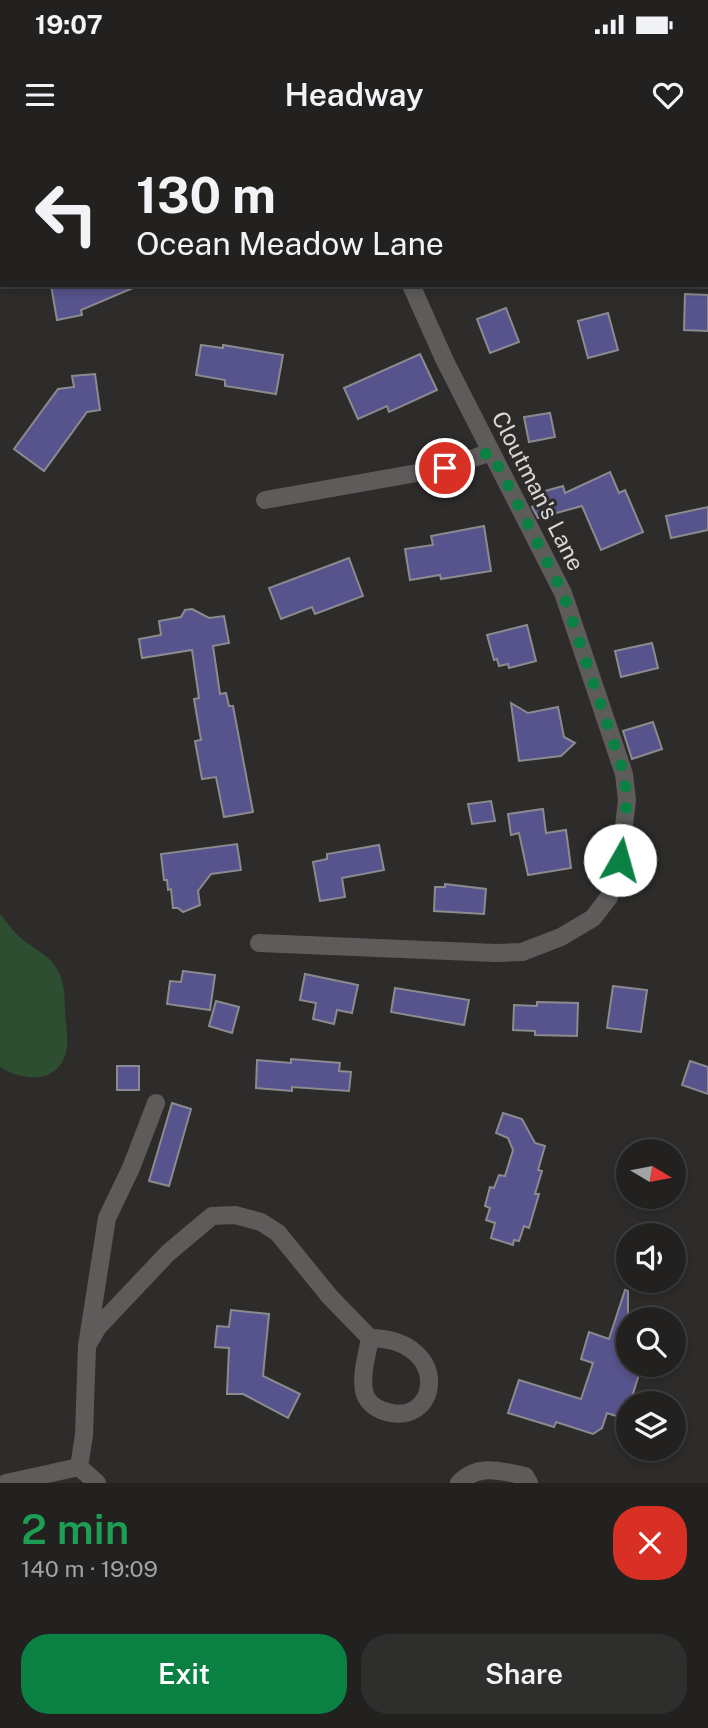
<!DOCTYPE html>
<html lang="en">
<head>
<meta charset="utf-8">
<style>
	body { margin:0; font-family:"Public Sans",sans-serif; background:#2e2e2d; color:#f1f3f6; height:100vh; display:flex; flex-direction:column; font-size:26px; white-space:nowrap }
	* { box-sizing:border-box; margin:0 }
	p { font-size:23px; color:#a2a3a5 }
	.icon { flex:none; width:38px; height:38px; fill:none; stroke:currentColor; stroke-width:2; stroke-linecap:round; stroke-linejoin:round }
	.map { position:relative; height:1343px; overflow:hidden }
	.side { display:flex; flex-direction:column; background:#222120; flex:1 }
	.side>* { flex:none }
	.top-card { position:absolute; left:0px; top:0px; width:709px; height:147px; box-shadow:0 4px 10px #0003,0 0 0 2px #3f3e3e; background:#222120; color:#f1f3f6; overflow:hidden }
	.needle { width:46px; rotate:100deg }
	.tools { position:absolute; left:616px; top:999px; display:grid; gap:14px }
	.tools a { display:grid; place-items:center; width:70px; height:70px; border-radius:50%; background:#222120; box-shadow:0 4px 10px #0003,0 0 0 2px #3f3e3e; font-size:35px }
	.pin { position:absolute; display:grid; place-items:center; width:60px; height:60px; color:#fff; margin:-30px; border:4px solid #fff; border-radius:50%; box-shadow:0 2px 7px #0007 }
	.me { position:absolute; width:77px; margin:-38px; rotate:7deg; stroke-linejoin:round; filter:drop-shadow(0 0 5px #0008) }
	.turn { display:flex; align-items:center; gap:24px; height:147px; padding:0 21px; font-size:32px }
	.turn .icon { width:91px; height:91px; stroke-width:2.5 }
	.turn b { display:block; font-size:49px; line-height:60px }
	.round { display:grid; place-items:center; flex:none; width:74px; height:74px; border-radius:28px; background:#2e2e2d }
	.head { display:flex; align-items:center; justify-content:space-between; height:119px; padding:0 21px }
	h1 { font-size:42px; font-weight:600; line-height:52px; color:#1e9e55 }
	.button { display:flex; gap:14px; margin-top:auto; padding:14px 21px }
	.button a { flex:1; height:80px; border-radius:28px; background:#0b8043; color:#fff; font-size:28px; font-weight:600; line-height:80px; text-align:center }
	.button a+a { background:#2e2e2d; color:#f1f3f6 }
	.status { display:flex; justify-content:space-between; align-items:center; height:49px; padding:0 35px; background:#222120; direction:ltr }
	.status svg { height:19px; fill:currentColor }
	header { display:flex; justify-content:space-between; align-items:center; height:91px; padding:0 21px; background:#222120; font-size:32px; font-weight:600 }
	.map>svg:first-child { display:block }
	.green { fill:#2d4e30 }
	.building { fill:#57538c; stroke:#8b8b8f; stroke-width:2 }
	.lines { fill:none; stroke-linecap:round; stroke-linejoin:round }
	.minor { stroke:#5e5c5b; stroke-width:18 }
	.route { stroke:#0b8043; stroke-width:12; stroke-dasharray:0 21.6 }
	.labels { text-anchor:middle; stroke-width:6; stroke-linejoin:round; paint-order:stroke }
	.street-label { font-size:23px; fill:#dad8d7; stroke:#2e2c2a }
</style>
</head>
<body>
<div class="status"><b>19:07</b><svg viewBox="0 0 49 12"><path d="M0 12V9h3v3zM5 12V6h3v6zM10 12V3h3v9zM15 12V0h3v12zM26 1h20v11H26zM47 4h2v5h-2z"/></svg></div>
<header><svg class="icon" aria-label="menu" viewBox="0 0 24 24"><path d="M4 6h16M4 12h16M4 18h16"/></svg>Headway<svg class="icon" aria-label="heart" viewBox="0 0 24 24"><path d="M12 20l-8-8c-3-5 5-10 8-4 3-6 11-1 8 4z"/></svg></header>
<div class="map">
<svg width="708" height="1343" viewBox="0 0 708 1343">
	<rect width="100%" height="100%" fill="#2e2c2a"/>
	<path class="green" d="M0,774c7,8 13,18 22,25 11,9 30,18 36,32 7,12 7,30 7,43 1,12 4,27 1,38 -9,33 -43,29 -66,15z"/>
	<g class="building">
		<polygon points="51,145 140,145 81,170 82,175 57,180"/>
		<polygon points="685,154 708,155 708,191 684,190"/>
		<polygon points="506,168 519,202 490,213 477,179"/>
		<polygon points="608,173 618,210 588,218 578,181"/>
		<polygon points="201,205 223,208 223,205 283,215 276,254 225,246 225,240 196,235"/>
		<polygon points="420,214 437,250 389,272 387,266 358,279 344,248"/>
		<polygon points="95,234 100,270 87,272 44,331 14,309 58,249 74,247 72,236"/>
		<polygon points="550,273 555,297 529,302 524,277"/>
		<polygon points="610,332 619,353 625,350 643,392 601,410 582,366 538,378 532,367 541,363 538,353 563,346 565,353"/>
		<polygon points="708,367 708,390 671,398 666,376"/>
		<polygon points="484,386 491,431 441,439 440,435 410,440 405,409 433,405 431,396"/>
		<polygon points="349,418 363,456 315,474 312,467 281,479 269,448"/>
		<polygon points="192,469 209,478 224,476 229,503 213,506 220,554 226,553 229,566 233,566 253,672 224,677 216,637 202,639 195,601 201,600 194,559 199,558 192,510 142,518 139,499 161,495 159,481 181,477 185,470"/>
		<polygon points="527,485 536,521 509,528 508,524 499,526 497,519 494,520 487,495"/>
		<polygon points="652,503 658,528 621,537 615,511"/>
		<polygon points="511,563 528,573 558,567 564,597 575,603 561,616 519,621"/>
		<polygon points="653,582 662,609 632,619 623,591"/>
		<polygon points="491,661 495,681 472,684 468,664"/>
		<polygon points="543,669 546,693 566,690 571,728 528,735 519,693 511,695 508,674"/>
		<polygon points="237,704 241,730 211,734 198,751 200,765 183,772 178,768 173,768 171,749 168,750 167,740 164,740 161,714"/>
		<polygon points="379,705 384,730 342,738 345,757 320,761 313,722 327,719 327,714"/>
		<polygon points="445,744 486,749 484,774 434,771 435,747 445,747"/>
		<polygon points="183,831 215,835 210,870 167,864 170,841 181,842"/>
		<polygon points="305,834 358,845 352,873 337,870 334,884 313,879 316,863 300,860"/>
		<polygon points="613,846 647,850 641,892 607,888"/>
		<polygon points="395,848 469,860 464,885 391,872"/>
		<polygon points="216,861 239,867 232,893 209,886"/>
		<polygon points="537,862 578,863 577,896 535,895 535,891 513,890 514,865 537,866"/>
		<polygon points="291,919 340,923 339,931 351,932 349,951 292,947 292,951 256,948 257,920 291,923"/>
		<polygon points="690,921 708,927 708,954 682,945"/>
		<rect x="117" y="926" width="22" height="24"/>
		<polygon points="172,963 191,969 169,1046 149,1041"/>
		<polygon points="503,973 522,979 535,1003 545,1006 538,1030 542,1031 535,1054 539,1054 529,1088 524,1086 519,1101 514,1100 513,1105 491,1098 495,1083 486,1080 490,1068 485,1066 490,1047 494,1048 499,1035 505,1036 513,1010 508,998 496,993"/>
		<polygon points="625,1150 628,1151 628,1225 642,1225 625,1279 607,1273 602,1288 593,1294 556,1282 554,1287 508,1273 519,1240 581,1259 593,1223 581,1219 589,1192 609,1199"/>
		<polygon points="231,1170 269,1174 263,1236 300,1254 288,1278 243,1254 227,1254 229,1208 215,1207 217,1186 229,1187"/>
	</g>
	<g class="lines">
		<g class="minor">
			<polyline points="331,0 332,2"/>
			<polyline points="677,2 677,0"/>
			<polyline points="0,48 2,48"/>
			<polyline points="265,360 445,328 491,312"/>
			<polyline points="259,803 496,813 522,812 561,797 593,778 609,757 620,720 627,660 624,634 563,453 445,221 411,145"/>
			<path d="M87,1206l11,-19 70,-74 44,-37 23,-1 26,7 17,11 52,64 40,41c84,1 70,95 11,72 -8,-3 -15,-10 -17,-19 -3,-17 3,-36 6,-53"/>
			<polyline points="79,1327 84,1295 87,1206 107,1078 131,1028 156,963"/>
			<polyline points="79,1327 97,1343"/>
			<polyline points="6,1343 79,1327"/>
			<path d="M459,1343c19,-20 42,-12 66,-7l4,7"/>
		</g>
	</g>
	<g class="lines">
		<polyline class="route" points="445,328 491,312 563,453 624,634 627,660 620,720"/>
	</g>
	<g class="labels">
		<g class="street-label">
			<text transform="translate(538 351) rotate(63)" y="8">Cloutman's Lane</text>
		</g>
	</g>
</svg>
<div class="tools">
<a><svg class="needle" viewBox="-14 -14 28 28"><path d="M0-13l5 13h-10z" fill="#e53935"/><path d="M0 13l5-13h-10z" fill="#a2a3a5"/></svg></a>
<a><svg class="icon" aria-label="sound" viewBox="0 0 24 24"><path d="M4 9h4l5-4v14l-5-4H4zM17 9q2 3 0 6"/></svg></a>
<a><svg class="icon" aria-label="search" viewBox="0 0 24 24"><circle cx="10" cy="10" r="6"/><path d="M15 15l6 6"/></svg></a>
<a><svg class="icon" aria-label="layers" viewBox="0 0 24 24"><path d="M12 4l9 5-9 5-9-5zM3 14l9 5 9-5"/></svg></a>
</div>
<div class="pin" style="left:445px;top:328px;background:#d93025"><svg class="icon" aria-label="arrive" viewBox="0 0 24 24"><path d="M6 21V4h12l-3 4 3 4H6"/></svg></div>
<svg class="me" style="left:620px;top:720px" viewBox="-20 -20 40 40"><circle r="19" fill="#fff"/><path d="M0-13L10 11 0 6-10 11z" fill="#0b8043"/></svg>
<div class="top-card">
<div class="turn"><svg class="icon" aria-label="left" viewBox="0 0 24 24"><path d="M17 20v-9H6M10 6l-5 5 5 5"/></svg><div><b>130 m</b>Ocean Meadow Lane</div></div>
</div>
</div>
<section class="side">
<div class="head"><div><h1>2 min</h1><p>140 m · 19:09</p></div><a class="round" style="background:#d93025;color:#fff"><svg class="icon" aria-label="close" viewBox="0 0 24 24"><path d="M6 6l12 12M18 6L6 18"/></svg></a></div>
<div class="button"><a>Exit</a><a>Share</a></div>
</section>
</body>
</html>
